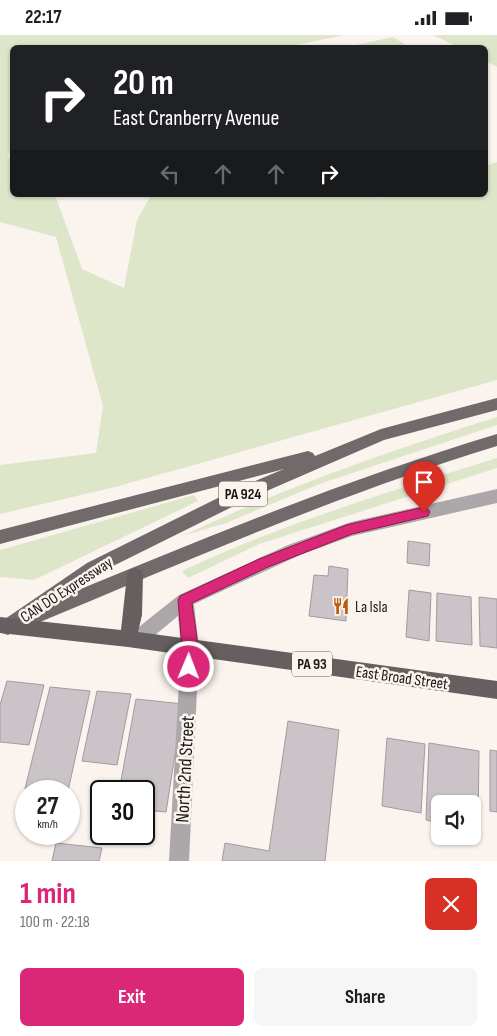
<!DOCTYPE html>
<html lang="en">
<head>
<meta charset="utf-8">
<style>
	body { margin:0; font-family:"Sofia Sans Condensed",sans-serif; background:#f6f6f6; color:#202124; height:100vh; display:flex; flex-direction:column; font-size:19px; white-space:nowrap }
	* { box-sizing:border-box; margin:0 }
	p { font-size:16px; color:#757577 }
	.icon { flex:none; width:28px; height:28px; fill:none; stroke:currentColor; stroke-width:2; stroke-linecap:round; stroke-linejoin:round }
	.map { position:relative; height:826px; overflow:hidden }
	.side { display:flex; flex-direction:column; background:#fff; flex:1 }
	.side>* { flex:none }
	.guide { position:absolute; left:10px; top:10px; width:478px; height:152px; border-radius:8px; box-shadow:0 1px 4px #0004; background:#202124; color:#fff; overflow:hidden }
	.buttons { position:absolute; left:431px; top:760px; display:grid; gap:10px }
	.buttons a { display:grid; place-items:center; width:50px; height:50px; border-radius:8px; background:#fff; box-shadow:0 1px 4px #0004; font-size:25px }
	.speed { position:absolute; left:15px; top:745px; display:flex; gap:10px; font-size:25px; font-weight:700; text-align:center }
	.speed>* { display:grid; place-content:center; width:65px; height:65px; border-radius:50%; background:#fff; box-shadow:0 1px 4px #0004; line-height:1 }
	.speed small { font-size:12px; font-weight:400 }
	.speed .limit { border:2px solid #111; border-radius:8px; background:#fff; color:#111 }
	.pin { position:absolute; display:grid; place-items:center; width:42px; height:42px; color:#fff; margin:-51px -21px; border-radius:50% 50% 50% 0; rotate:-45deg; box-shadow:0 0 5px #0007 }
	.pin .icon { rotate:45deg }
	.me { position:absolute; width:55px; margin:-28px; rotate:1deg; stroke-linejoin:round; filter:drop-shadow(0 0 4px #0008) }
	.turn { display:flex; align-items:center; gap:18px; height:105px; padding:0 20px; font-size:22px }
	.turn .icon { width:65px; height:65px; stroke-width:2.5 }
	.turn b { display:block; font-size:35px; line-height:42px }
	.lanes { display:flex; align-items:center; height:48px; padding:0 20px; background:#0003; justify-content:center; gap:25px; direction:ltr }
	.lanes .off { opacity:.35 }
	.round { display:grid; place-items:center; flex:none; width:52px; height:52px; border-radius:8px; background:#f6f6f6 }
	.headline { display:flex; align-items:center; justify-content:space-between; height:85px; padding:0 20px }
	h1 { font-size:30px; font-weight:700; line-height:38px; color:#db2777 }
	.action { display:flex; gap:10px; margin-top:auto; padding:10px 20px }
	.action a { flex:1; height:58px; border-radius:8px; background:#db2777; color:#fff; font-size:20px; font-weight:700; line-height:58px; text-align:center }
	.action a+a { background:#f6f6f6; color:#202124 }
	.status { display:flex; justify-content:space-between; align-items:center; height:35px; padding:0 25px; background:#fff; direction:ltr }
	.status svg { height:14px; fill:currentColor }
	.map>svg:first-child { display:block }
	.green { fill:#dde6c8 }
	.building { fill:#cac4c9; stroke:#a19ba1 }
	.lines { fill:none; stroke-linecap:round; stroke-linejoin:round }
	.minor { fill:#aca8a9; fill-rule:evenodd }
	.primary { fill:#716a6b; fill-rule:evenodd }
	.trunk { fill:#665f60; fill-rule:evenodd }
	.route { fill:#db2777; stroke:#8e194d }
	.labels { text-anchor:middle; stroke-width:5; stroke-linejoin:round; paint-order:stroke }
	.shield { fill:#faf3ee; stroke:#5d5a57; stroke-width:1 }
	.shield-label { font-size:15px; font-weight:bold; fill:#1a1816 }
	.street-label { font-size:16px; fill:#1a1816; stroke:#faf3ee }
	.poi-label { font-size:16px; fill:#1a1816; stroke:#faf3ee; text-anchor:start }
	.near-street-label { font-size:19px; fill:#1a1816; stroke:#faf3ee }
</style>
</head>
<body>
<div class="status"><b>22:17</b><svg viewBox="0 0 49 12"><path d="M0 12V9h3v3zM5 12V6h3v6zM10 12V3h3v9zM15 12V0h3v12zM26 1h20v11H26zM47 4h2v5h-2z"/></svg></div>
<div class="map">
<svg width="497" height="826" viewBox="0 0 497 826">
	<rect width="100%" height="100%" fill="#faf3ee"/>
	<g class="green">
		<polygon points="0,0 344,0 287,12 12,12 12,108 7,124 12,121 12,160 55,160 82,234 124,253 137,185 151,160 361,160 382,163 393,160 485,160 485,131 497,127 497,345 115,452 0,479 0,430 96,418 103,371 56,202 0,187"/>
		<polygon points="433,0 497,0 497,32 485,26 485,12 458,12"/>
		<polygon points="393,2 409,12 347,12"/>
		<path d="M497,382v8l-175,58 -96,40 -44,13c101,-48 207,-85 315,-119z"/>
		<path d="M497,423v10l-238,76 -71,34 -6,-7c101,-48 208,-79 315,-113z"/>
		<polygon points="194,460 198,466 34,545 0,542 0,515"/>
	</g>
	<g class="building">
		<polygon points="408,506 430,509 429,531 407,528"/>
		<polygon points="329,531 348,534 346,586 309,581 314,540 328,541"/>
		<polygon points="409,555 431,558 429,606 406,602"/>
		<polygon points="437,558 471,562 472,610 436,606"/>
		<polygon points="479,562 497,564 497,613 480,611"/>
		<polygon points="7,646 44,650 29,710 0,707 0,670"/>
		<polygon points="50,652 90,656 68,756 26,756 26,767 22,766"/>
		<polygon points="97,656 131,659 117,730 82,726"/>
		<polygon points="136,664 183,669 166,777 144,775 144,756 119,756"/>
		<polygon points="288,686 339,695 325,826 222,826 225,808 269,816"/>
		<polygon points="387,703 425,709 421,778 382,771"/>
		<polygon points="429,708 479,716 478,794 472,793 472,769 440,769 440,788 426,785"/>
		<polygon points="490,715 497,716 497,777 490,776"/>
		<polygon points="56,808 102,813 99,826 52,826"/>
	</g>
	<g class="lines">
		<polygon class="minor" points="497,454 497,468 352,501 300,520 194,569 199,612 189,826 169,826 181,612 178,581 142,611 136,613 130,611 127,605 130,599 179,560 288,510 351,487"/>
		<path class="primary" d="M497,363v12l-113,30 -138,60 -147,73 -28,20c140,-58 280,-115 426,-159v12c-157,48 -306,113 -457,176l-6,2 -5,-2 -21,13 -6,-2 -2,-5 2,-7 85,-58 147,-73 50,-21 -284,75v-14l308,-79 5,2 2,3 66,-27z"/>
		<polygon class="trunk" points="135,533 141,535 143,540 142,580 138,597 497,646 497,664 128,612 0,598 0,582 121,595 127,540 129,535"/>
	</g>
	<path class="route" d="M424,472l4,2 2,3 -2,4 -76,18 -84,33 -76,36c2,20 10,49 2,68l-5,2 -5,-2 -6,-71 2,-4 79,-37 87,-34z"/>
	<defs>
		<g id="restaurant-bare" transform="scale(1.35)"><path d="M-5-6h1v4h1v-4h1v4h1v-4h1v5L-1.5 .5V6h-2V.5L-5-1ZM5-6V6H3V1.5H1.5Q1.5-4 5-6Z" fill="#ba5c10" stroke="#faf3ee" stroke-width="2.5" paint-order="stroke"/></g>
	</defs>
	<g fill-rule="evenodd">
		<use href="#restaurant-bare" x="341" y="571"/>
	</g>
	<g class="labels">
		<g class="shield">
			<rect x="219" y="446.5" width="48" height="25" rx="4"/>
			<rect x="292" y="616.5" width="40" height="25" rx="4"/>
		</g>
		<g class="shield-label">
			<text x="243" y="464">PA 924</text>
			<text x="312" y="634">PA 93</text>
		</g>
		<g class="street-label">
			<text transform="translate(66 554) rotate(-33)" y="6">CAN DO Expressway</text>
			<text transform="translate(402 642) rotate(8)" y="6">East Broad Street</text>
		</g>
		<g class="poi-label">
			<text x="355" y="577">La Isla</text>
		</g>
		<g class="near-street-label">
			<text transform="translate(184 734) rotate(-87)" y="7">North 2nd Street</text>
		</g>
	</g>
</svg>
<div class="buttons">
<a><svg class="icon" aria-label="sound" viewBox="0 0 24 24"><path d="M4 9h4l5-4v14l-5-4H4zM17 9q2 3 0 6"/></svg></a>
</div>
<div class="speed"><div>27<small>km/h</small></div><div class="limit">30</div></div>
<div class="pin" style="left:424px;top:477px;background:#d93025"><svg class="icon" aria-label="arrive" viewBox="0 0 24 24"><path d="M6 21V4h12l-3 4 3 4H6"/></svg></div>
<svg class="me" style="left:189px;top:632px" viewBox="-20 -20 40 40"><circle r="17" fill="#db2777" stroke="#fff" stroke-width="3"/><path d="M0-11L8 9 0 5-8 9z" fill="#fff"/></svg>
<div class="guide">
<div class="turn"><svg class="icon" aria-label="right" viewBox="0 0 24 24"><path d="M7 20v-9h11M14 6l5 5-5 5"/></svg><div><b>20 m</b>East Cranberry Avenue</div></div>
<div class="lanes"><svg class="icon off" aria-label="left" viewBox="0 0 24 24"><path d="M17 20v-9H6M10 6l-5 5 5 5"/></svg><svg class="icon off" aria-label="ahead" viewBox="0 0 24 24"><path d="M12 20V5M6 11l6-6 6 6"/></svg><svg class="icon off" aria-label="ahead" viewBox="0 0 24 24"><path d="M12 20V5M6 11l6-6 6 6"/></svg><svg class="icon" aria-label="right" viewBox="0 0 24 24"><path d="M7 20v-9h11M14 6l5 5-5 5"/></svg></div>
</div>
</div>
<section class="side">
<div class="headline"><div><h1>1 min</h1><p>100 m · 22:18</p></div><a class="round" style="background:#d93025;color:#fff"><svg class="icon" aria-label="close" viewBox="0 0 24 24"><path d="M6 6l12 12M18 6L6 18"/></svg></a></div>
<div class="action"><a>Exit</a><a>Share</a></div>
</section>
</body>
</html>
